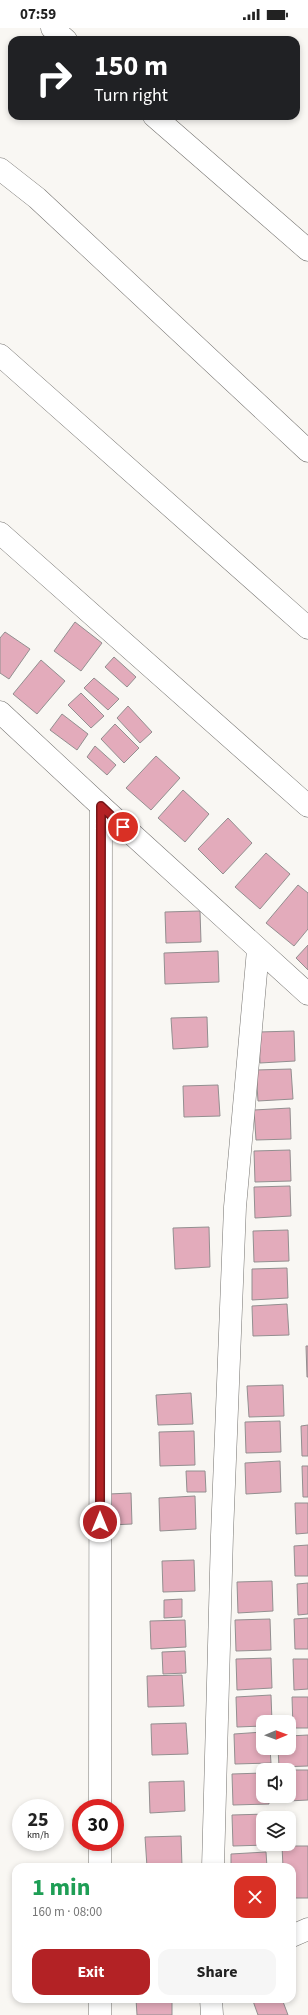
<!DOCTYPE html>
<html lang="en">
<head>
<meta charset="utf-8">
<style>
	body { margin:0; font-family:"Source Sans 3",sans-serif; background:#f6f6f6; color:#222; height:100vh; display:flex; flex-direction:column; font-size:15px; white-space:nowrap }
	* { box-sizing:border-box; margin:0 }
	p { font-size:13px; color:#767676 }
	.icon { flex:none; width:22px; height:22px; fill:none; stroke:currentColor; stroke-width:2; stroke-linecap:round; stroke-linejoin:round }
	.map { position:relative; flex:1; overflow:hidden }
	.sheet { position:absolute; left:12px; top:1835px; width:284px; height:140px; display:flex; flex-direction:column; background:#fff; border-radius:12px; box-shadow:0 2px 6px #0003 }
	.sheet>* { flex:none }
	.guide { position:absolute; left:8px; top:8px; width:292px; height:84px; border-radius:12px; box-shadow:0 2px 6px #0003; background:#202124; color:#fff; overflow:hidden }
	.needle { width:26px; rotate:89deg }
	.tools { position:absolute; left:256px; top:1687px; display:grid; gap:8px }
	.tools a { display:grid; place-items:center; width:40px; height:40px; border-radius:8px; background:#fff; box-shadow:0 2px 6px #0003; font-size:20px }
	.speed { position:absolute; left:12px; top:1771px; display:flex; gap:8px; font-size:20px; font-weight:700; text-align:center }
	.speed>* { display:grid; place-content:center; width:52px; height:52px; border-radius:50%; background:#fff; box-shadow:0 2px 6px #0003; line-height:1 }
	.speed small { font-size:10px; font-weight:400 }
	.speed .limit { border:6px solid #d22; background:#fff; color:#111 }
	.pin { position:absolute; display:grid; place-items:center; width:34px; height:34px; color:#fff; margin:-17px; border:2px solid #fff; border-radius:50%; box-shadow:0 1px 4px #0007 }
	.me { position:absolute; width:44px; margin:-22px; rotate:0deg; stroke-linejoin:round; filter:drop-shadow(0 0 3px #0008) }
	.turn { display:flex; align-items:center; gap:14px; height:84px; padding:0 20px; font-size:18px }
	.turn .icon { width:52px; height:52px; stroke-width:2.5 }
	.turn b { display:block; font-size:28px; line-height:34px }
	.round { display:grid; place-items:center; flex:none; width:42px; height:42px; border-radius:12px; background:#f6f6f6 }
	.overview { display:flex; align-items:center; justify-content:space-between; height:68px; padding:0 20px }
	h1 { font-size:24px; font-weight:700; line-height:30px; color:#1e9e55 }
	.cta { display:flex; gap:8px; margin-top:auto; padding:8px 20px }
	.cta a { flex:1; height:46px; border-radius:12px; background:#b32225; color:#fff; font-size:16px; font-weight:700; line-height:46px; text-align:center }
	.cta a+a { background:#f6f6f6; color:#222 }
	.status { display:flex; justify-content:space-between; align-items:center; height:28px; padding:0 20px; background:#fff; direction:ltr }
	.status svg { height:11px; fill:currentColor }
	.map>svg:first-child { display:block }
	.building { fill:#e3abbb; stroke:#938f90 }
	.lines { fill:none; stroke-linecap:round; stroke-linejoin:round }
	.minor-casing { stroke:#767471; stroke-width:23 }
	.minor { stroke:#fff; stroke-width:22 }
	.route-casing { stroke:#741618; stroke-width:10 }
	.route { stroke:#b32225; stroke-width:7 }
</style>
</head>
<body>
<div class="status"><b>07:59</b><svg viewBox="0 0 49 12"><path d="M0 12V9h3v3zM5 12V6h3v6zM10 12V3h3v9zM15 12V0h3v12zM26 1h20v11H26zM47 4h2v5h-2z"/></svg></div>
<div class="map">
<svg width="308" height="1987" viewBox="0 0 308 1987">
	<rect width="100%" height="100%" fill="#f9f7f3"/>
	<g class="building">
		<polygon points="75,594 102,615 81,643 54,623"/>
		<polygon points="5,604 30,621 9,651 0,645 0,610"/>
		<polygon points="114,629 136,649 127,659 105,639"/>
		<polygon points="41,632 65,653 37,686 13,666"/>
		<polygon points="94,650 119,671 108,682 84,660"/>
		<polygon points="81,665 104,688 91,700 68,677"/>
		<polygon points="128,678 152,704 140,715 117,690"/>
		<polygon points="62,686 88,706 77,722 50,702"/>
		<polygon points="115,696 139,720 124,735 101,711"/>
		<polygon points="95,718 116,737 107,747 87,729"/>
		<polygon points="156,728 180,750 151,782 126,760"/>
		<polygon points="183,762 209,786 185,814 158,790"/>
		<polygon points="228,790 252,815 223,846 198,821"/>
		<polygon points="266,825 290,846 260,881 235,859"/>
		<polygon points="298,857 308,865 308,901 294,918 266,895"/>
		<polygon points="200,883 201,914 166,915 165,884"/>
		<polygon points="308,917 308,942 296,930"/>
		<polygon points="218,923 219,954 165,956 164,925"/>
		<polygon points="207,989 208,1019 173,1021 171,990"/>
		<polygon points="294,1003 295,1033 260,1035 259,1004"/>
		<polygon points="291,1041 293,1071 258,1073 256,1042"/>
		<polygon points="218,1057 220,1088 184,1089 183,1058"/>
		<polygon points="290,1080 291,1111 256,1112 254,1082"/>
		<polygon points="290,1122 291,1153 255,1154 254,1123"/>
		<polygon points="290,1158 291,1188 255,1190 254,1159"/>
		<polygon points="209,1199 210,1239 175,1241 173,1200"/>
		<polygon points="288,1202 289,1233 254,1234 253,1203"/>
		<polygon points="287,1240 288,1270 252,1272 252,1241"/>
		<polygon points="287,1276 289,1307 253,1308 252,1278"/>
		<polygon points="306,1318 308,1318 308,1349 307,1349"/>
		<polygon points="283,1357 284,1388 249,1389 247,1358"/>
		<polygon points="191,1365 193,1396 158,1397 156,1367"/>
		<polygon points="280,1393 281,1424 246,1425 245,1394"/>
		<polygon points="308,1397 308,1428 302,1428 301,1398"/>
		<polygon points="194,1403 195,1437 160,1438 159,1404"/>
		<polygon points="280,1433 281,1464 246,1466 245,1435"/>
		<polygon points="302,1438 308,1438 308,1469 303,1469"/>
		<polygon points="186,1443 205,1443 206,1464 187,1464"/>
		<polygon points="131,1465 132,1496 110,1497 109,1466"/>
		<polygon points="195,1468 196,1501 160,1503 159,1470"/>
		<polygon points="295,1475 308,1475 308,1505 296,1506"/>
		<polygon points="308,1517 308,1548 295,1548 294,1518"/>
		<polygon points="194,1532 195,1563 163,1564 162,1533"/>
		<polygon points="272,1553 273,1583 238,1585 237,1554"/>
		<polygon points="308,1555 308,1586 298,1587 297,1556"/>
		<polygon points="182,1571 182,1589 164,1590 164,1572"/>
		<polygon points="308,1590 308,1621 295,1621 294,1591"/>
		<polygon points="270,1591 271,1622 236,1623 235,1592"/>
		<polygon points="185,1592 186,1619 151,1621 150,1593"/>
		<polygon points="185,1623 186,1645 163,1646 162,1624"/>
		<polygon points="271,1630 272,1660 237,1662 236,1631"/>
		<polygon points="293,1631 308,1631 308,1661 294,1662"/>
		<polygon points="182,1647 184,1678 148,1679 147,1648"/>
		<polygon points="271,1667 272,1694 263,1694 263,1698 237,1699 236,1669"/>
		<polygon points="292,1669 308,1669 308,1700 293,1700"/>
		<polygon points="186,1695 188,1726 152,1727 151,1696"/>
		<polygon points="263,1704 263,1720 270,1720 271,1735 235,1736 234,1706"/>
		<polygon points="308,1707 308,1738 279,1739 278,1720 289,1720 289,1708"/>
		<polygon points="289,1742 308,1742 308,1772 288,1773"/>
		<polygon points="263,1745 263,1768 268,1768 269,1776 233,1777 232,1746"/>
		<polygon points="184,1753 185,1783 150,1785 149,1754"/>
		<polygon points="267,1786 267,1790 263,1790 263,1816 268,1817 233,1818 232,1787"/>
		<polygon points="181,1808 182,1838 147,1839 145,1809"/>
		<polygon points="282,1818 308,1818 308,1870 292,1870 292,1839 283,1839"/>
		<polygon points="266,1824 267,1839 231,1839 231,1826"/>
		<polygon points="136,1971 172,1971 172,1987 137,1987"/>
		<polygon points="260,1971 282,1971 288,1987 258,1987 253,1973"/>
	</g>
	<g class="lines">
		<g class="minor-casing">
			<g id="minor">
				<polyline points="52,0 66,12"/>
				<polyline points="154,88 308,222"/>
				<polyline points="0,141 37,170 308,423"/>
				<polyline points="0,327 308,600"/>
				<polyline points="0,505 308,778"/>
				<polyline points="0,684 101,778 308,966"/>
				<polyline points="100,1780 101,778"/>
				<polyline points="100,1839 100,1814"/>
				<polyline points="213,1839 222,1507 235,1179 258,922"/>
				<polyline points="292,1908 308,1901"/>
				<polyline points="211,1971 212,1987"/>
				<polyline points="100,1987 100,1971"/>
			</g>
		</g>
		<use href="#minor" class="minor"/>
	</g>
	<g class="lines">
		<g class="route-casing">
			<polyline id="route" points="100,1494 101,778 123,799"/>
		</g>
		<use href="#route" class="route"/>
	</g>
</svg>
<div class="tools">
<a><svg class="needle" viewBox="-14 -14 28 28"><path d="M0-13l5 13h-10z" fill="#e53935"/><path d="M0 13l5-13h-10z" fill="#767676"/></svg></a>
<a><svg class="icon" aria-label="sound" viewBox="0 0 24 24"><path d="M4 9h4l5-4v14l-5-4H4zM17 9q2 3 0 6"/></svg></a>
<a><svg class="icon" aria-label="layers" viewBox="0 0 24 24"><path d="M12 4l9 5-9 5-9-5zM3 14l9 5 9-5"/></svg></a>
</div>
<div class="speed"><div>25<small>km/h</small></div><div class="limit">30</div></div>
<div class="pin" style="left:123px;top:799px;background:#d93025"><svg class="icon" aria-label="arrive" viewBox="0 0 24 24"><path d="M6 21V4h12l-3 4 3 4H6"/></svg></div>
<svg class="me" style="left:100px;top:1494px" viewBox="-20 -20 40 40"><circle r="17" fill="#b32225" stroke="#fff" stroke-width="3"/><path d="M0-11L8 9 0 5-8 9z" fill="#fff"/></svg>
<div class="guide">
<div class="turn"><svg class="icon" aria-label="right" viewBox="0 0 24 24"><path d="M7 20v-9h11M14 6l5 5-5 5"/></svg><div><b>150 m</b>Turn right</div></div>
</div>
<section class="sheet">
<div class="overview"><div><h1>1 min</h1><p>160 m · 08:00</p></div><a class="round" style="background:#d93025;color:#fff"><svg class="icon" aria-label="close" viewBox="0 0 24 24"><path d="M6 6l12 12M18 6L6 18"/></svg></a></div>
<div class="cta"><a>Exit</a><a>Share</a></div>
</section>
</div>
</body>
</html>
